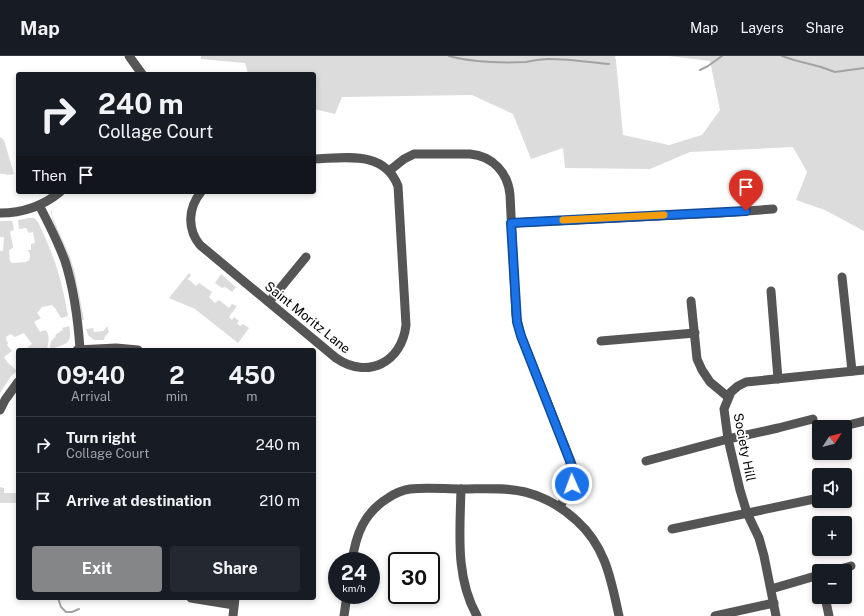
<!DOCTYPE html>
<html lang="en">
<head>
<meta charset="utf-8">
<style>
	body { margin:0; font-family:"Public Sans",sans-serif; background:#242831; color:#f1f3f6; height:100vh; display:flex; flex-direction:column; font-size:15px; white-space:nowrap }
	* { box-sizing:border-box; margin:0 }
	p { font-size:13px; color:#9ea1a6 }
	.icon { flex:none; width:22px; height:22px; fill:none; stroke:currentColor; stroke-width:2; stroke-linecap:round; stroke-linejoin:round }
	.map { position:relative; flex:1; overflow:hidden }
	.drawer { position:absolute; left:16px; top:292px; width:300px; height:252px; display:flex; flex-direction:column; background:#171b24; border-radius:4px; box-shadow:0 2px 6px #0003 }
	.drawer>* { flex:none }
	.guide { position:absolute; left:16px; top:16px; width:300px; height:122px; border-radius:4px; box-shadow:0 2px 6px #0003; background:#171b24; color:#f1f3f6; overflow:hidden }
	.needle { width:26px; rotate:54deg }
	.fabs { position:absolute; left:812px; top:364px; display:grid; gap:8px }
	.fabs a { display:grid; place-items:center; width:40px; height:40px; border-radius:4px; background:#171b24; box-shadow:0 2px 6px #0003; font-size:20px }
	.speed { position:absolute; left:328px; top:496px; display:flex; gap:8px; font-size:20px; font-weight:700; text-align:center }
	.speed>* { display:grid; place-content:center; width:52px; height:52px; border-radius:50%; background:#171b24; box-shadow:0 2px 6px #0003; line-height:1 }
	.speed small { font-size:10px; font-weight:400 }
	.speed .limit { border:2px solid #111; border-radius:6px; background:#fff; color:#111 }
	.pin { position:absolute; display:grid; place-items:center; width:34px; height:34px; color:#fff; margin:-41px -17px; border-radius:50% 50% 50% 0; rotate:-45deg; box-shadow:0 0 4px #0007 }
	.pin .icon { rotate:45deg }
	.me { position:absolute; width:44px; margin:-22px; rotate:358deg; stroke-linejoin:round; filter:drop-shadow(0 0 3px #0008) }
	.turn { display:flex; align-items:center; gap:14px; height:84px; padding:0 16px; font-size:18px }
	.turn .icon { width:52px; height:52px; stroke-width:2.5 }
	.turn b { display:block; font-size:28px; line-height:34px }
	.then { display:flex; align-items:center; height:38px; padding:0 16px; background:#0003; gap:8px; font-size:15px }
	.eta { display:flex; justify-content:space-evenly; align-items:center; height:68px; text-align:center }
	.eta b { font-size:24px; font-weight:700; line-height:28px }
	.cta { display:flex; gap:8px; margin-top:auto; padding:8px 16px }
	.cta a { flex:1; height:46px; border-radius:4px; background:#858687; color:#fff; font-size:16px; font-weight:700; line-height:46px; text-align:center }
	.cta a+a { background:#242831; color:#f1f3f6 }
	ul { padding:0; list-style:none }
	li { display:flex; align-items:center; gap:12px; height:56px; padding:0 16px; border-top:1px solid #363941 }
	li div { flex:1 }
	li b { display:block; font-size:15px }
	li em { font-style:normal }
	header { display:flex; align-items:center; gap:24px; box-sizing:border-box; height:56px; padding:0 20px; background:#171b24; border-bottom:1px solid #363941 }
	header strong { font-size:19px }
	nav { display:flex; gap:22px; margin-inline-start:auto; font-size:14px }
	.map>svg:first-child { display:block }
	.green { fill:#dcdcdc }
	.lines { fill:none; stroke-linecap:round; stroke-linejoin:round }
	.stream { stroke:#a3a3a3; stroke-width:2 }
	.minor { stroke:#555; stroke-width:9 }
	.route-casing { stroke:#114b97; stroke-width:10 }
	.route { stroke:#1a73e8; stroke-width:7 }
	.slow { stroke:#f59e0b; stroke-width:7 }
	.labels { text-anchor:middle; stroke-width:3.5; stroke-linejoin:round; paint-order:stroke }
	.street-label { font-size:13px; fill:#000; stroke:#fff }
</style>
</head>
<body>
<header>
<strong>Map</strong>
<nav><a>Map</a><a>Layers</a><a>Share</a></nav>
</header>
<div class="map">
<svg width="864" height="560" viewBox="0 0 864 560">
	<rect width="100%" height="100%" fill="#fff"/>
	<g class="green">
		<polygon points="201,0 615,0 616,5 623,79 669,89 702,79 720,54 710,5 669,0 864,0 864,175 825,154 796,144 807,116 793,91 690,96 650,113 565,112 563,92 531,103 513,58 472,39 342,41 335,58 314,53 314,18 248,18 245,7 201,3"/>
		<polygon points="0,81 4,84 14,118 7,119 6,118 1,118 0,117"/>
		<polygon points="51,155 52,155 52,160 70,201 75,217 84,264 82,264 77,232 71,209 52,163"/>
		<path d="M29,162h5l4,4c16,33 24,58 30,94l-7,2 -6,-10 -3,-3 -10,2 -5,6 4,5 -7,4 6,10 5,-2c6,5 3,12 2,20h-18l-1,-3 4,-3 -8,-11 -9,4 -4,-3 -5,3v3l2,3 -1,2 5,6 -8,6 3,5 10,9 -6,5 -11,17v-142h3l1,-14h-4v-16h12l2,9 -3,1 -1,1 3,14v2l-4,2 1,11 2,2 14,-1 3,-2c2,-3 1,-8 -2,-10h4v-6l4,-1 -2,-11 -4,1 -3,-5 -7,1 -1,-9z"/>
		<polygon points="189,217 191,219 188,223 196,230 199,227 212,236 209,241 215,247 219,244 229,252 232,248 237,250 229,261 232,264 234,261 239,265 237,267 240,270 243,268 249,272 238,287 195,253 169,242"/>
		<polygon points="221,218 236,231 232,236 225,231 222,232 215,227"/>
		<path d="M69,270c4,18 -3,18 -18,23l-1,-2 1,-6 5,-5 -1,-1 8,-5 -1,-2z"/>
		<polygon points="108,270 108,274 109,276 105,280 104,284 94,284 88,279 86,273 95,272 93,273 94,276 103,275"/>
		<polygon points="0,431 4,432 4,437 18,437 18,447 0,447"/>
	</g>
	<g class="lines">
		<g class="stream">
			<path d="M449,0c25,7 52,7 77,6 7,-1 14,-3 22,-3 20,0 41,3 61,5"/>
			<polyline points="782,0 794,4 821,11 835,16 864,12"/>
			<polyline points="700,14 708,10 722,0"/>
			<polyline points="58,542 61,551 66,556 72,556 79,553"/>
		</g>
		<g class="minor">
			<polyline points="129,0 142,18"/>
			<path d="M389,115l15,-12 10,-5h56c23,2 38,19 40,41l6,120 5,21 52,131 -1,16 -12,24"/>
			<path d="M201,136c-13,16 -14,37 -1,53l136,113c32,22 66,4 70,-33l-8,-139c-14,-36 -52,-28 -84,-27"/>
			<path d="M39,149c10,19 19,37 26,56 9,28 13,59 15,88"/>
			<path d="M0,157c22,0 43,-7 60,-21"/>
			<polyline points="511,167 720,157 773,153"/>
			<polyline points="842,221 852,315"/>
			<polyline points="771,235 778,323"/>
			<polyline points="691,245 697,303 702,314 710,326 728,341"/>
			<polyline points="269,246 306,201"/>
			<polyline points="601,285 695,277"/>
			<polyline points="77,294 116,292 138,294"/>
			<polyline points="0,354 5,344 18,326"/>
			<polyline points="840,371 864,365"/>
			<polyline points="646,405 728,383 778,372 813,363"/>
			<path d="M461,433c-1,43 -6,88 16,127"/>
			<polyline points="672,473 819,442"/>
			<path d="M352,505c4,-27 12,-48 36,-63 6,-4 15,-8 22,-9 17,-2 35,0 52,0 21,0 42,-2 63,3 20,5 37,15 52,29 29,26 34,59 42,95"/>
			<polyline points="833,515 851,510"/>
			<polyline points="771,533 819,519"/>
			<polyline points="825,541 829,560"/>
			<polyline points="191,542 234,549"/>
			<polyline points="233,560 235,542"/>
			<polyline points="344,560 347,539"/>
			<polyline points="715,560 774,547"/>
			<polyline points="776,560 764,500 759,482 747,457 740,434 728,383 724,353 731,336 738,330 746,326 864,314"/>
		</g>
	</g>
	<g class="lines">
		<g class="route-casing">
			<polyline id="route" points="572,428 573,417 570,405 521,280 517,266 511,167 746,155"/>
		</g>
		<use href="#route" class="route"/>
		<polyline class="slow" points="563,164 664,159"/>
	</g>
	<g class="labels">
		<g class="street-label">
			<text transform="translate(308 261) rotate(39)" y="5">Saint Moritz Lane</text>
			<text transform="translate(745 391) rotate(79)" y="5">Society Hill</text>
		</g>
	</g>
</svg>
<div class="fabs">
<a><svg class="needle" viewBox="-14 -14 28 28"><path d="M0-13l5 13h-10z" fill="#e53935"/><path d="M0 13l5-13h-10z" fill="#9ea1a6"/></svg></a>
<a><svg class="icon" aria-label="sound" viewBox="0 0 24 24"><path d="M4 9h4l5-4v14l-5-4H4zM17 9q2 3 0 6"/></svg></a>
<a>+</a>
<a>−</a>
</div>
<div class="speed"><div>24<small>km/h</small></div><div class="limit">30</div></div>
<div class="pin" style="left:746px;top:155px;background:#d93025"><svg class="icon" aria-label="arrive" viewBox="0 0 24 24"><path d="M6 21V4h12l-3 4 3 4H6"/></svg></div>
<svg class="me" style="left:572px;top:428px" viewBox="-20 -20 40 40"><circle r="17" fill="#1a73e8" stroke="#fff" stroke-width="3"/><path d="M0-11L8 9 0 5-8 9z" fill="#fff"/></svg>
<div class="guide">
<div class="turn"><svg class="icon" aria-label="right" viewBox="0 0 24 24"><path d="M7 20v-9h11M14 6l5 5-5 5"/></svg><div><b>240 m</b>Collage Court</div></div>
<div class="then">Then<svg class="icon" aria-label="arrive" viewBox="0 0 24 24"><path d="M6 21V4h12l-3 4 3 4H6"/></svg></div>
</div>
<section class="drawer">
<div class="eta">
<div><b>09:40</b><p>Arrival</p></div>
<div><b>2</b><p>min</p></div>
<div><b>450</b><p>m</p></div>
</div>
<ul>
<li><svg class="icon" aria-label="right" viewBox="0 0 24 24"><path d="M7 20v-9h11M14 6l5 5-5 5"/></svg><div><b>Turn right</b><p>Collage Court</p></div><em>240 m</em></li>
<li><svg class="icon" aria-label="arrive" viewBox="0 0 24 24"><path d="M6 21V4h12l-3 4 3 4H6"/></svg><div><b>Arrive at destination</b></div><em>210 m</em></li>
</ul>
<div class="cta"><a>Exit</a><a>Share</a></div>
</section>
</div>
</body>
</html>
